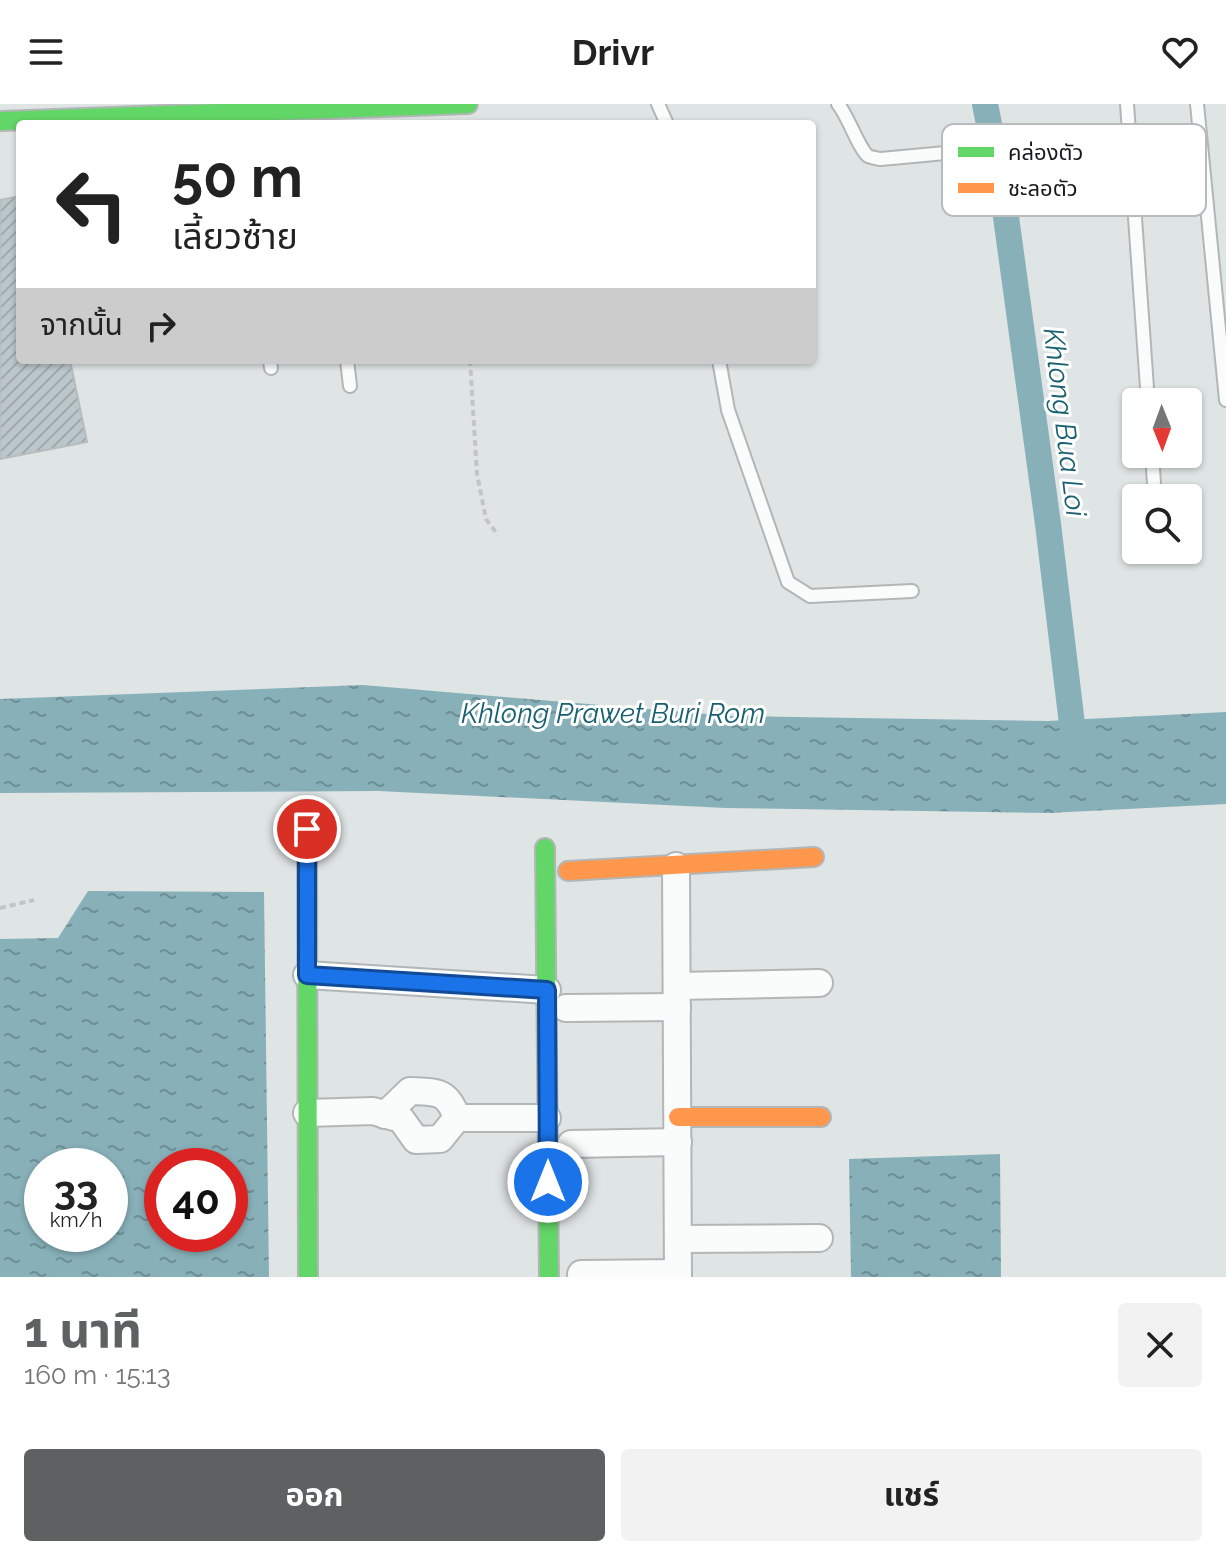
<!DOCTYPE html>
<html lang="th">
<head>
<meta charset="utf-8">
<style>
	body { margin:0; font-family:Raleway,"Noto Sans Thai",sans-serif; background:#f2f2f2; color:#222; height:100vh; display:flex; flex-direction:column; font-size:30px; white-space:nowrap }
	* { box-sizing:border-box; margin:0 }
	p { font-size:26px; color:#767676 }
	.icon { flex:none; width:44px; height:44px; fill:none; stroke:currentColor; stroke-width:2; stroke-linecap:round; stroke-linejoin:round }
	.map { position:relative; height:1173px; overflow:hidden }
	.sheet { display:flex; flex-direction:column; background:#fff; flex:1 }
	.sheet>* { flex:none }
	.hud { position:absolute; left:16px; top:16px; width:800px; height:244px; border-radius:8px; box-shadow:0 2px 6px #0004; background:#fff; color:#222; overflow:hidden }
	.needle { width:52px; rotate:179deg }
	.fabs { position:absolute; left:1122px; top:284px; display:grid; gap:16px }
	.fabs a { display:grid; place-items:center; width:80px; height:80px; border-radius:8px; background:#fff; box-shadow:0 2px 6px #0004; font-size:40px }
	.speed { position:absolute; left:24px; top:1044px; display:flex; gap:16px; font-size:40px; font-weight:700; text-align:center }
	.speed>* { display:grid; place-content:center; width:104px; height:104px; border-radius:50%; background:#fff; box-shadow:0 2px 6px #0004; line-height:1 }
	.speed small { font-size:20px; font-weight:400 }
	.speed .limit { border:12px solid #d22; background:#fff; color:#111 }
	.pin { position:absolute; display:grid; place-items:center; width:68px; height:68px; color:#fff; margin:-34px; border:4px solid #fff; border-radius:50%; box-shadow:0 2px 8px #0007 }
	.me { position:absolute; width:88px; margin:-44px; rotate:0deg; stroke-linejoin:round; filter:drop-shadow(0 0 6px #0008) }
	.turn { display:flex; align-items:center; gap:28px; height:168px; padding:0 24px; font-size:36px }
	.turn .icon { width:104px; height:104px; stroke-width:2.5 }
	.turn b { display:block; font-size:56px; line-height:68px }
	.then { display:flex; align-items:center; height:76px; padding:0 24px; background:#0003; gap:16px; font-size:30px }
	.round { display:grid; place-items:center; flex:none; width:84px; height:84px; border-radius:8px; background:#f2f2f2 }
	.summary { display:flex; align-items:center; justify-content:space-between; height:136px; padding:0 24px }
	h1 { font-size:48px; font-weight:700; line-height:60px; color:#5d6162 }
	.action { display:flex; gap:16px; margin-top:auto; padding:16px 24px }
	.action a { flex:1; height:92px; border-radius:8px; background:#5d6162; color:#fff; font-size:32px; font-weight:700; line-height:92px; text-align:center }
	.action a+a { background:#f2f2f2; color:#222 }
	header { display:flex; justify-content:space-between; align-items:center; height:104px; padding:0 24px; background:#fff; font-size:36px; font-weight:700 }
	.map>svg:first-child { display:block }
	.water { fill:url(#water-ripples); fill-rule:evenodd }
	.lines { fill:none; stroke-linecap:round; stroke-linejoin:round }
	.canal { stroke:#88b0b9; stroke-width:26 }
	.building { fill:url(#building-hatch); stroke:#b8bcbd; stroke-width:2 }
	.lane-casing { stroke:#b2b6b7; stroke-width:16 }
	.street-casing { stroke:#b2b6b7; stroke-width:30 }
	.fast-casing { stroke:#b2b6b7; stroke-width:22 }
	.slow-casing { stroke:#b2b6b7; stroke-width:22 }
	.path { stroke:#c2c4c5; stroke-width:4; stroke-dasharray:6 4; stroke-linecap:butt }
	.lane { stroke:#fafbfb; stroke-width:12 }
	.street { stroke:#fafbfb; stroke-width:26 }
	.fast { stroke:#63d668; stroke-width:18 }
	.slow { stroke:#ff974d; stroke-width:18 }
	.route-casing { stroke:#114b97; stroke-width:20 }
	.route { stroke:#1a73e8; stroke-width:14 }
	.labels { text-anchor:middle; stroke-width:6; stroke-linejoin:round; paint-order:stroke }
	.water-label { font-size:28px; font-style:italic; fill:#18606f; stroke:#fff }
	.key { fill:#fff; stroke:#b9babb; stroke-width:2 }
	.key-label { font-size:22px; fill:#171a1b }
</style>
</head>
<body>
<header><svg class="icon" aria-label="menu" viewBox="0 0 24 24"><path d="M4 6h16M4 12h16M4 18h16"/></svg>Drivr<svg class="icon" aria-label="heart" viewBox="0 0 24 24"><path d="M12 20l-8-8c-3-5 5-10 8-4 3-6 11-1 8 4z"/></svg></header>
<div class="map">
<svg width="1226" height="1173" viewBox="0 0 1226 1173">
	<defs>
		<pattern id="water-ripples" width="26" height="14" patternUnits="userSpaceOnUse" patternTransform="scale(2)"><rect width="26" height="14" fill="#88b0b9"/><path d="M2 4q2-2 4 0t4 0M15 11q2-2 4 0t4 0" fill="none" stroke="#6e8e96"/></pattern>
		<pattern id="building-hatch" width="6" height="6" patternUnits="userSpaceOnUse" patternTransform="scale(2)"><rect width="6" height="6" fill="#bbc7cb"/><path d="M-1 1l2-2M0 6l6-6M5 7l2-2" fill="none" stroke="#a0aaae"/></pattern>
	</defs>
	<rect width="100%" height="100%" fill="#dfe4e5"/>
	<g class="water">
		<polygon points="363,581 731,612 1047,617 1226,608 1226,700 1049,709 726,704 379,687 0,689 0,595"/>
		<path d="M88,787l176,1 5,385h-269v-338l58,-1zM42,1062h68v68h-68zM162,1062h68v68h-68z"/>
		<polygon points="1000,1050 1001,1173 851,1173 849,1055"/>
	</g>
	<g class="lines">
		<polyline class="canal" points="985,0 1003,91 1048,420 1075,645"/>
	</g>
	<polygon class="building" points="20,92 20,256 70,256 87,338 0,355 0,96"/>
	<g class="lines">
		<g class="lane-casing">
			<g id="lane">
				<polyline points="658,0 667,20"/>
				<path d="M838,0c10,12 21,45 30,52 2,1 11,3 13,3l75,-7"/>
				<polyline points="1127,0 1148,298"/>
				<polyline points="1197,0 1226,296"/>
				<polyline points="270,256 271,264"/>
				<polyline points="347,256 350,282"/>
				<polyline points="719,256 728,306 788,478 810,492 912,487"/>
				<polyline points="1152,350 1155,394"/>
			</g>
		</g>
		<g class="street-casing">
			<g id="street">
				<polyline points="676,762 678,1173"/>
				<polyline points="307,871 547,886"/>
				<polyline points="677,882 819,879"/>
				<polyline points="566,904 677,903"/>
				<polyline points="307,1009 373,1007 401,1015 416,1036 440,1035 457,1014 547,1014"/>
				<path d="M385,1011l25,-24c27,1 37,-1 47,27"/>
				<polyline points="571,1040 678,1038"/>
				<polyline points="678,1135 819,1134"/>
				<polyline points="581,1170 678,1169"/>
			</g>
		</g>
		<g class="fast-casing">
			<g id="fast">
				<polyline points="0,17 468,0"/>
				<polyline points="307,725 308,1173"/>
				<polyline points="545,744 549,1173"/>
			</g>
		</g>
		<g class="slow-casing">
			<g id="slow">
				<polyline points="568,767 814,753"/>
				<polyline points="678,1013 821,1013"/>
			</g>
		</g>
		<g class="path">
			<polyline points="470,256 477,370 486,415 498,431"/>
			<polyline points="0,804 34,796"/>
		</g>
		<use href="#lane" class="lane"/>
		<use href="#street" class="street"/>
		<use href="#fast" class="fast"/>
		<use href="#slow" class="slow"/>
	</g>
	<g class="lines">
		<g class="route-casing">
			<polyline id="route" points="307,725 307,871 547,886 548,1078"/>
		</g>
		<use href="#route" class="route"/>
	</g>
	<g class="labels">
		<g class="water-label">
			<text transform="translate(1065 318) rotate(83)" y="10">Khlong Bua Loi</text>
			<text x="613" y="619">Khlong Prawet Buri Rom</text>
		</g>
	</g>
	<rect x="942" y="20" width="264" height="92" rx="12" class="key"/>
	<rect x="958" y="43" width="36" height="10" fill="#63d668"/>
	<rect x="958" y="79" width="36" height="10" fill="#ff974d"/>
	<g class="key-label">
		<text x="1008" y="56">คล่องตัว</text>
		<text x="1008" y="92">ชะลอตัว</text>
	</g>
</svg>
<div class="fabs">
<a><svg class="needle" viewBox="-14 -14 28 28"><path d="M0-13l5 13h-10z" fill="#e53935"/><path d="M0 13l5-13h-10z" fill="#767676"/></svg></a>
<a><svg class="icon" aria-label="search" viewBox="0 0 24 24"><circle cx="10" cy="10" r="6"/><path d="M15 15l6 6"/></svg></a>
</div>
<div class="speed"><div>33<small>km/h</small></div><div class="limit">40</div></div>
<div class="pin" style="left:307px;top:725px;background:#d93025"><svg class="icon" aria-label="arrive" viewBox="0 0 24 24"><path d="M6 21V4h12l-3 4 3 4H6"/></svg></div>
<svg class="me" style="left:548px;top:1078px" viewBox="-20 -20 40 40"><circle r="17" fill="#1a73e8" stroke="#fff" stroke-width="3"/><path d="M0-11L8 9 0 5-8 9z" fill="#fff"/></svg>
<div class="hud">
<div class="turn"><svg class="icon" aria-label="left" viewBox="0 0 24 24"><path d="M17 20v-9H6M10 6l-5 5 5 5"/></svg><div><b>50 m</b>เลี้ยวซ้าย</div></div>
<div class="then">จากนั้น<svg class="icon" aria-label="right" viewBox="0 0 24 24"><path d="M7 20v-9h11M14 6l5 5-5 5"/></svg></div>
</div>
</div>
<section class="sheet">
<div class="summary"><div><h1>1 นาที</h1><p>160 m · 15:13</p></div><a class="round"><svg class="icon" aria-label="close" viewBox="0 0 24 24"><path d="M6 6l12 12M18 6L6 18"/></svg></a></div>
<div class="action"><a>ออก</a><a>แชร์</a></div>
</section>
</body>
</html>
